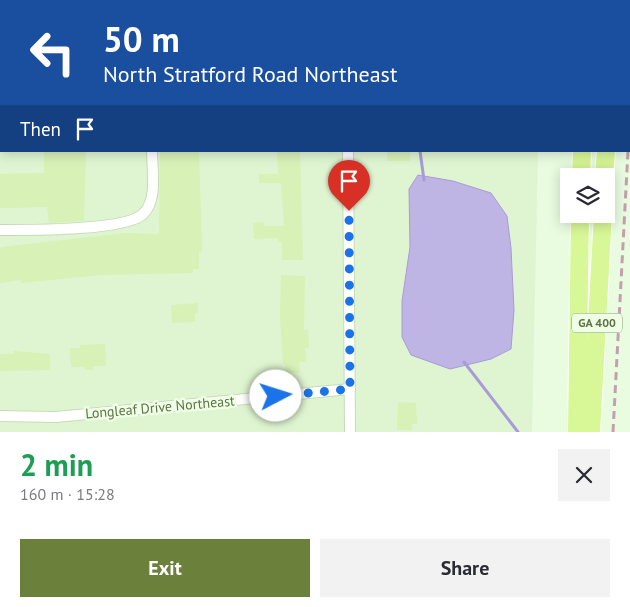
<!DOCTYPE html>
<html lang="en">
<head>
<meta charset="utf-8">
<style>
	body { margin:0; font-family:"PT Sans",sans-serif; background:#f2f2f3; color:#2b2b33; height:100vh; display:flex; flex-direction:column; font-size:19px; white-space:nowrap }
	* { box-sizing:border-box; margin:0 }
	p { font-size:16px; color:#7c7c81 }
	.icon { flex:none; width:28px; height:28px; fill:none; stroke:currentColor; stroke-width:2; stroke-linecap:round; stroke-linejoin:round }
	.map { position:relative; height:432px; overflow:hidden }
	.panel { display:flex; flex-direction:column; background:#fff; flex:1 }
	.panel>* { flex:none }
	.banner { position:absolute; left:0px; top:0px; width:630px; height:152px; box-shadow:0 2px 12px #0003; background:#1a4fa0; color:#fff; overflow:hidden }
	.controls { position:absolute; left:560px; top:168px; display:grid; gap:10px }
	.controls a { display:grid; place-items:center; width:55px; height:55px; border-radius:0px; background:#fff; box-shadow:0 2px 12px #0003; font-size:25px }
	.pin { position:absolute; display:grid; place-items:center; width:42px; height:42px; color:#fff; margin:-51px -21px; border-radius:50% 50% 50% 0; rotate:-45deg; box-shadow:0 0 5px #0007 }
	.pin .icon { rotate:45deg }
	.me { position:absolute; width:55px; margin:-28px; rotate:85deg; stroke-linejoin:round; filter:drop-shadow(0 0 4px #0008) }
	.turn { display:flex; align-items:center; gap:18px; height:105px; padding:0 20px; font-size:22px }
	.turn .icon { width:65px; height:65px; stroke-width:2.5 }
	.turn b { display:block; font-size:35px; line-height:42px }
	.then { display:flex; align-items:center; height:48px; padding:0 20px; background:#0003; gap:10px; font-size:19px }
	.round { display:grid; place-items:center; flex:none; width:52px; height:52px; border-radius:0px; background:#f2f2f3 }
	.headline { display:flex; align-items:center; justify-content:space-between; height:85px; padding:0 20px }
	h1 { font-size:30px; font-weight:700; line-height:38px; color:#1e9e55 }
	.primary-button { display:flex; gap:10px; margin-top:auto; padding:10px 20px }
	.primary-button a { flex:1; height:58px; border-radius:0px; background:#6b803b; color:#fff; font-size:20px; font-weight:700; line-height:58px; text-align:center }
	.primary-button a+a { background:#f2f2f3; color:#2b2b33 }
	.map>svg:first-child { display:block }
	.residential { fill:#dff5d1 }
	.water { fill:#beb5e5; stroke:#a89bd7 }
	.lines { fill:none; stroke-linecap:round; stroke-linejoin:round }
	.stream { stroke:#a89bd7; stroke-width:3 }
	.building { fill:#d7f1b7 }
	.street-casing { stroke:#c8dbb7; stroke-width:12 }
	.highway-casing { stroke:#fff; stroke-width:20 }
	.street { stroke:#fff; stroke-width:10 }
	.highway { stroke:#d8f796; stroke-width:18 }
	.rail { stroke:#c49fae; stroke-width:3; stroke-dasharray:8 5; stroke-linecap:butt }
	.route { stroke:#1a73e8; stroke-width:9; stroke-dasharray:0 16.2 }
	.labels { text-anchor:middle; stroke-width:5; stroke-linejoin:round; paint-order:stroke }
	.shield { fill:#eeffe6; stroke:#8b9c77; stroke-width:1 }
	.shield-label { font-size:12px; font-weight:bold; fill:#617247 }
	.street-label { font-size:14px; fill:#617247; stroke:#eeffe6 }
</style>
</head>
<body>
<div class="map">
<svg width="630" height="432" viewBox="0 0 630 432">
	<rect width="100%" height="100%" fill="#e9fce0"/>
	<polygon class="residential" points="0,0 537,0 1,1 1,151 538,151 532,432 0,432"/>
	<polygon class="water" points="418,175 453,181 491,193 507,216 511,248 514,310 511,349 491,359 450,369 411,355 402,337 402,301 410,247 409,189"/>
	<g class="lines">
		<g class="stream">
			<polyline points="425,1 425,0"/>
			<polyline points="420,151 424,180"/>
			<polyline points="464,362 518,432"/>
		</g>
	</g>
	<g class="building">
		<polygon points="44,151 86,151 84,221 49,223 47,207 0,208 0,174 44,173"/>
		<polygon points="160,151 199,151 202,252 199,251 199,269 193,269 193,273 100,275 21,283 21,280 0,283 0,247 125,233 159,234"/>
		<polygon points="277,151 300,151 303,260 282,260 282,242 278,242 278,238 254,239 253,223 264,222 264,226 284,226 281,183 259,183 259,174 278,174"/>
		<rect x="387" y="151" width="23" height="10"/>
		<polygon points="281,275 305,276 304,330 308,329 309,348 305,348 306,362 299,362 300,373 286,373 285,364 283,364 280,316"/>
		<polygon points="198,303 198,313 195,314 195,322 172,323 171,305"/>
		<polygon points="105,344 106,366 93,366 93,370 85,370 85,367 71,367 70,348 80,348 80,345"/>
		<polygon points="14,351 50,354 50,370 0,371 0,354 14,354"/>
		<polygon points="398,402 416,403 417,424 412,424 412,430 397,430"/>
	</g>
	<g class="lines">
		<g class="street-casing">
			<g id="street">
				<polyline points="347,0 347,1"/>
				<polyline points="24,1 25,0"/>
				<polyline points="233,1 233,0"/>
				<polyline points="0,44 1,44"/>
				<polyline points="0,56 1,60"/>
				<polyline points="0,143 1,141"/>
				<polyline points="348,151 350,432"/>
				<path d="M0,230c27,0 125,1 143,-16 15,-14 9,-44 9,-63"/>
				<polyline points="0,416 56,417 350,389"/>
			</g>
		</g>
		<g class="highway-casing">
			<g id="highway">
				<polyline points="585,1 585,0"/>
				<polyline points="614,1 614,0"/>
				<polyline points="581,176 582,151"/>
				<polyline points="604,176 606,151"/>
				<polyline points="577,432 580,214"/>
				<polyline points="591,432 603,214"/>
			</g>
		</g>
		<use href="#street" class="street"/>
		<use href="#highway" class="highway"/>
		<g class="rail">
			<polyline points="629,128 630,105"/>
			<polyline points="613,432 628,151"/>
		</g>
	</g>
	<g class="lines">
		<polyline class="route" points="276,396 350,389 349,211"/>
	</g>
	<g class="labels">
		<rect class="shield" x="572" y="313.5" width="50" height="19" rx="4"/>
		<g class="shield-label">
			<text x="597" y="327">GA 400</text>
		</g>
		<g class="street-label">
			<text transform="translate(160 407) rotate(-5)" y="5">Longleaf Drive Northeast</text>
		</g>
	</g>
</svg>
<div class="controls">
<a><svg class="icon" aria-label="layers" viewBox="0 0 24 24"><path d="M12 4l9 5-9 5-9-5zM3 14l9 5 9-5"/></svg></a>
</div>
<div class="pin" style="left:349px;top:211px;background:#d93025"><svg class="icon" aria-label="arrive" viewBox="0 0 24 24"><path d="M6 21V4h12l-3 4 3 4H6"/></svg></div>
<svg class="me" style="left:276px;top:396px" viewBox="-20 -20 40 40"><circle r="19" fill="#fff"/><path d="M0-13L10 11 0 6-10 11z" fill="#1a73e8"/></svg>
<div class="banner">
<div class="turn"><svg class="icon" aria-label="left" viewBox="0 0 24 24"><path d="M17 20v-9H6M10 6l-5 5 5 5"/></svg><div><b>50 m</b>North Stratford Road Northeast</div></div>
<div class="then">Then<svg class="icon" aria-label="arrive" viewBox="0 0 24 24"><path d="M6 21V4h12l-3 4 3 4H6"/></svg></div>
</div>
</div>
<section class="panel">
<div class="headline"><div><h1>2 min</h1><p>160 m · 15:28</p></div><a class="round"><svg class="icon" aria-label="close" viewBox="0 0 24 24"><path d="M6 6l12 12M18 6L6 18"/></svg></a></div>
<div class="primary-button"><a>Exit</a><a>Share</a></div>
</section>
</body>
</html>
